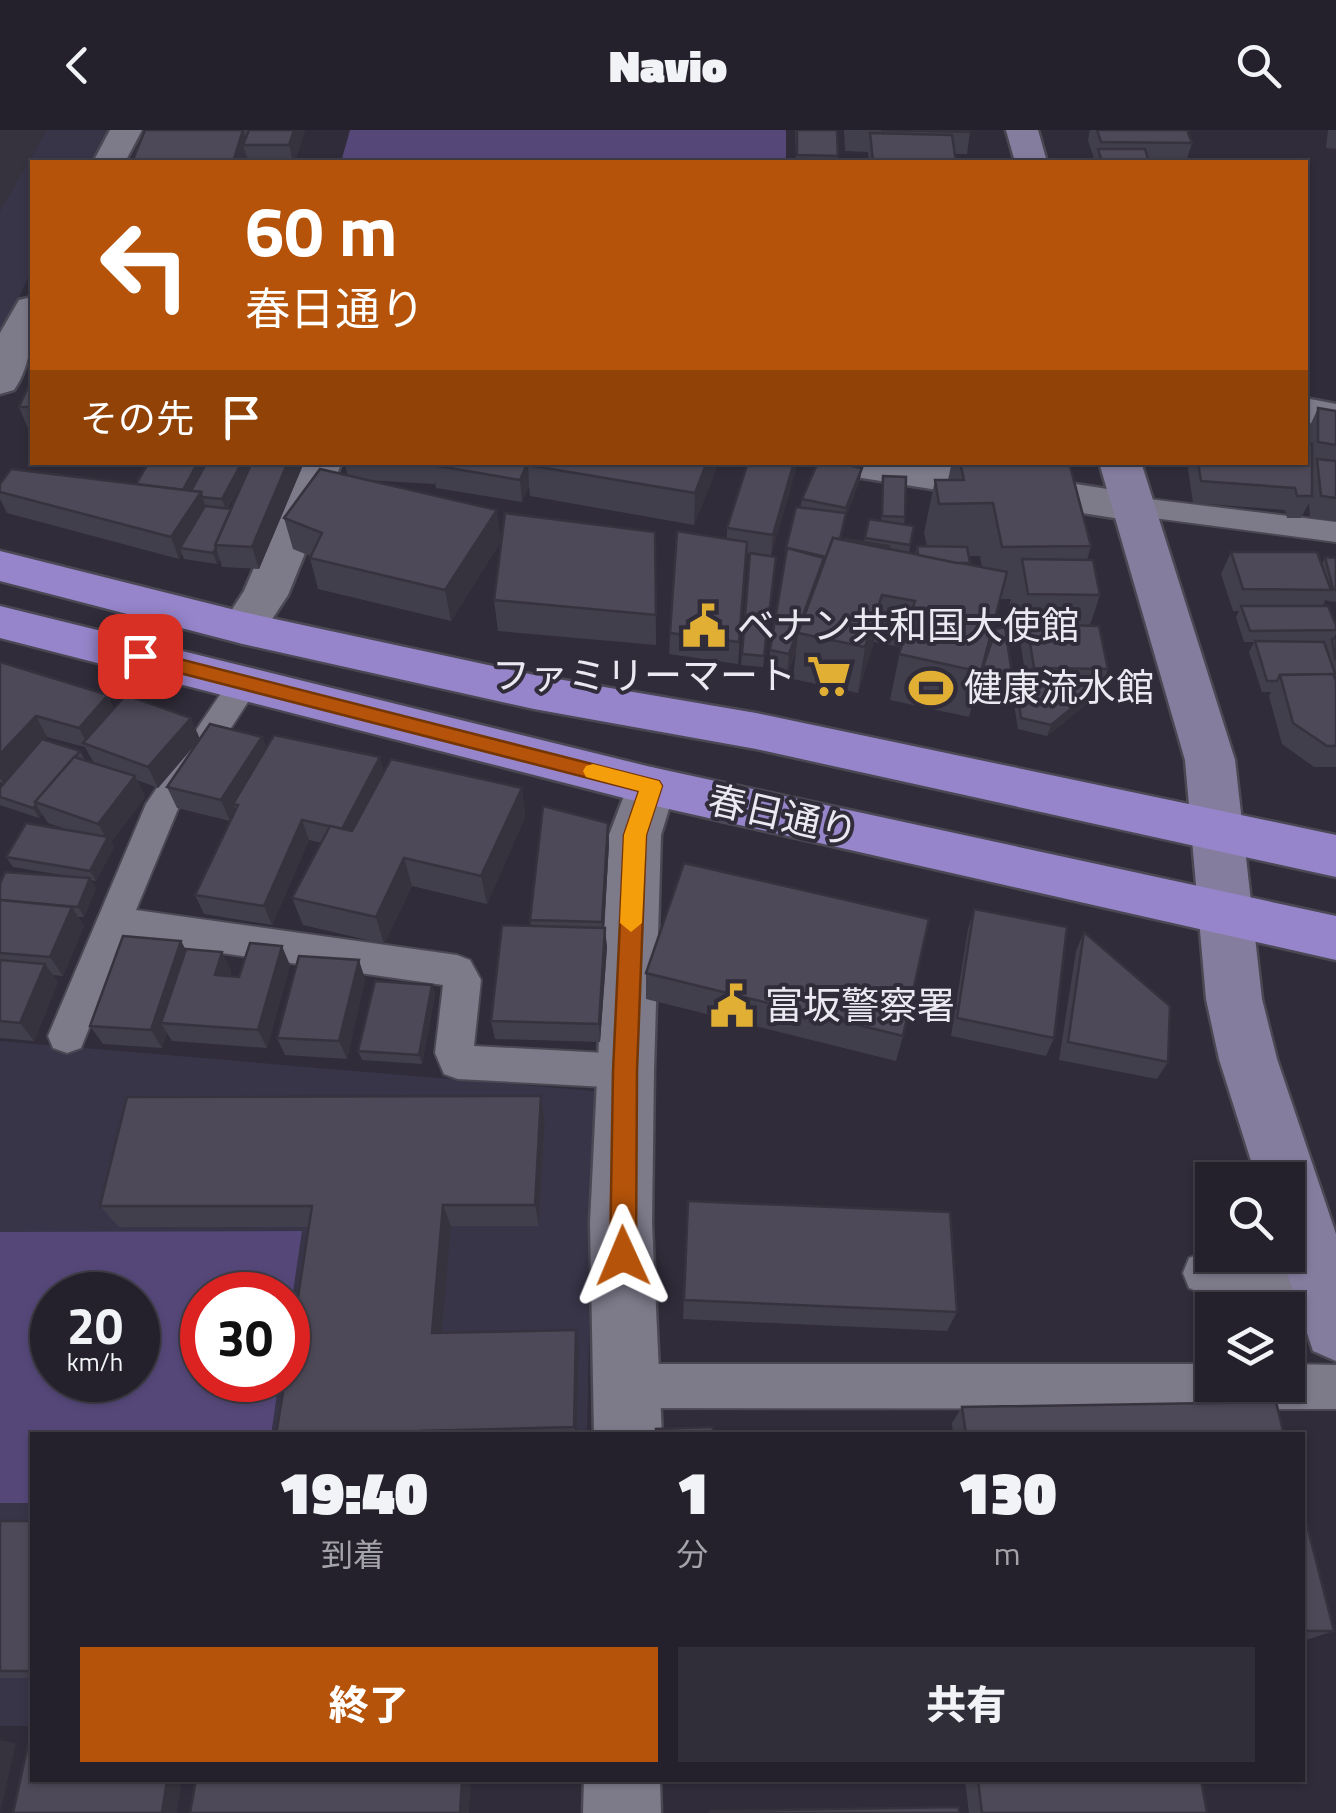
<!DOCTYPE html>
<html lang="ja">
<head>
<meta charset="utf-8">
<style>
	body { margin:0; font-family:"Titillium Web","Noto Sans JP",sans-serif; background:#302e38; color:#f1f3f6; height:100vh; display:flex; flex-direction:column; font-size:38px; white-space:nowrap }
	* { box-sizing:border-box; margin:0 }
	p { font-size:32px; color:#a3a3a9 }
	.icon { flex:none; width:55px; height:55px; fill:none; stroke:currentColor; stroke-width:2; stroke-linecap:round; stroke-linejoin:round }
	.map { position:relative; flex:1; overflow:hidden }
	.details { position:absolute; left:30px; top:1302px; width:1275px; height:350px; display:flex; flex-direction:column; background:#24212c; border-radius:0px; box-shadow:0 2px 8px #0004,0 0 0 2px #413e48 }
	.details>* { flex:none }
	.top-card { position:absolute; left:30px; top:30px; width:1278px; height:305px; border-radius:0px; box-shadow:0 2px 8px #0004,0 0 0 2px #413e48; background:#b45309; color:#fff; overflow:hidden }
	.tools { position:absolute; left:1195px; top:1032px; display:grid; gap:20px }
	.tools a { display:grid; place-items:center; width:110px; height:110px; border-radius:0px; background:#24212c; box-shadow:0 2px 8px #0004,0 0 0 2px #413e48; font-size:50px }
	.speed { position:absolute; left:30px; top:1142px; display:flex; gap:20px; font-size:50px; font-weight:700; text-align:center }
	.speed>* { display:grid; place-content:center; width:130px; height:130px; border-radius:50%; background:#24212c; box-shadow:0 2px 8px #0004,0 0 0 2px #413e48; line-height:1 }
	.speed small { font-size:25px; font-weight:400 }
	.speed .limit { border:15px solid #d22; background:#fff; color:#111 }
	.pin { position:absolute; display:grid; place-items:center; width:85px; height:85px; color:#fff; margin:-42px; border-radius:20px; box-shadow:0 5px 15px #0006 }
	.me { position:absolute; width:110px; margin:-55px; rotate:359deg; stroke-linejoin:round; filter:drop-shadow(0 0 8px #0008) }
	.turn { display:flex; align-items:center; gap:35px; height:210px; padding:0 50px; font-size:45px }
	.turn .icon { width:130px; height:130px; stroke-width:2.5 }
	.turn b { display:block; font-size:70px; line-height:85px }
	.then { display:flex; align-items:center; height:95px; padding:0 50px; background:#0003; gap:20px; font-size:38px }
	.eta { display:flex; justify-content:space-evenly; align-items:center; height:170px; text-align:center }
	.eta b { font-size:60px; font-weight:800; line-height:70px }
	.action { display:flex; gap:20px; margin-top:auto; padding:20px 50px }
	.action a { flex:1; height:115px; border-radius:0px; background:#b45309; color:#fff; font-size:40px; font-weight:800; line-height:115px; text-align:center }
	.action a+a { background:#302e38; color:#f1f3f6 }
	header { display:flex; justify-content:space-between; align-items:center; height:130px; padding:0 50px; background:#24212c; font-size:45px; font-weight:800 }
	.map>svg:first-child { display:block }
	.built { fill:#393549; fill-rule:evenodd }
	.green { fill:#554879; fill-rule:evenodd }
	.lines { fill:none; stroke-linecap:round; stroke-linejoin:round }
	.lane-casing { stroke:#4a4853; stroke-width:4 }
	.street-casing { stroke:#4a4853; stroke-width:5 }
	.secondary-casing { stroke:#4a4853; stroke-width:5 }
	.highway-casing { stroke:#4a4853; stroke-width:5 }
	.lane { fill:#7d7a8a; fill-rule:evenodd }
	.street { fill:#7d7a8a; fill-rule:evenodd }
	.secondary { fill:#857d9e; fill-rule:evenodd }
	.highway { fill:#9785cb; fill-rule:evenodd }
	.wall { fill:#423f4c; fill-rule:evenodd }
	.shaded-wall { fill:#36333e }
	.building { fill:#4d4958; stroke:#36333e; stroke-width:2.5 }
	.route { fill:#b45309; stroke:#753606; stroke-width:2.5 }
	.slow { fill:#f59e0b }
	.labels { text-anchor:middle; stroke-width:8; stroke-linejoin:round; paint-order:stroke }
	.poi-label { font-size:38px; fill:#eae8f1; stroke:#302c3a; text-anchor:start }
	.street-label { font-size:38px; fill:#eae8f1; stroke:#302c3a }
</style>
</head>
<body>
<header><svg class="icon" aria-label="back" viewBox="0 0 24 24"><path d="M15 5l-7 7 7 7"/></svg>Navio<svg class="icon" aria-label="search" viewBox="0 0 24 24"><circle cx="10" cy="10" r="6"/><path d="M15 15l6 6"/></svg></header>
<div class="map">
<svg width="1336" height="1683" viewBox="0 0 1336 1683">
	<rect width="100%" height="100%" fill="#302c3a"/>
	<g class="built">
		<polygon points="0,0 113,0 94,32 32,32 32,139 0,208"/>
		<path d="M0,911l594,50 -7,344h-555v291h-32zM52,1165h86v85h-86zM202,1165h86v85h-86z"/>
	</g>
	<g class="green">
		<polygon points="350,0 786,0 786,32 341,32"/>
		<path d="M302,1101l-14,94v-30h-86v85h77l-8,55h-239v68h-32v-271zM52,1165h86v85h-86z"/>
	</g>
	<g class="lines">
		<g class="lane-casing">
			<g id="lane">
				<polygon points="1133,367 1336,392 1336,412 1123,384 1118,377 1123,370"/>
				<polygon points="245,540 256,544 261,552 178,679 136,780 457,825 470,830 481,850 474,916 625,924 639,929 645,941 639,953 625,958 458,949 444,944 435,923 443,855 125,809 81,918 67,923 53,918 48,906 146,674 234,544"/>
				<polygon points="1204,1122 1320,1129 1335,1135 1336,1163 1320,1171 1204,1164 1189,1158 1183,1143 1189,1128"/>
				<polygon points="629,1234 1212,1234 1212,1255 1288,1255 1288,1234 1336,1235 1336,1279 629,1278 613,1272 607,1256 613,1240"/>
			</g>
		</g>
		<g class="street-casing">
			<g id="street">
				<polygon points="110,0 142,0 125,32 93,32"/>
				<path d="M32,167c2,30 0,67 -18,93l-14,4v-61l19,-33z"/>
				<polygon points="1305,268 1336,274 1336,298 1305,292"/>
				<polygon points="300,332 342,332 288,465 259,509 243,514 227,509 220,498 244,461"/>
				<polygon points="823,332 933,332 1133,363 1148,367 1154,377 1148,387 1133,391 843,345 828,341"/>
				<polygon points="651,637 669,642 676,656 661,705 654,941 652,1093 662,1305 594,1305 590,1093 609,705 633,642"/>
				<polygon points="584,1650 660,1650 661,1683 583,1683"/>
			</g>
		</g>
		<g class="secondary-casing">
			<g id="secondary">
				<polygon points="1006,0 1038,0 1047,32 1015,32"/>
				<polygon points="1099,332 1141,332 1235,630 1262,869 1277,929 1336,1104 1336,1231 1313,1221 1281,1125 1288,1125 1288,1050 1257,1050 1219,929 1206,869 1185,630"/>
			</g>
		</g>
		<g class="highway-casing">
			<g id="highway">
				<polygon points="0,421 243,482 534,545 756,583 1336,705 1336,747 756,619 534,579 243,514 0,451"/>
				<polygon points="0,476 651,637 1336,786 1336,830 651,675 0,508"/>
			</g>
		</g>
		<use href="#lane" class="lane"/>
		<use href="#street" class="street"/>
		<use href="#secondary" class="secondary"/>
		<use href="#highway" class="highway"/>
	</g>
	<g class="wall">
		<polygon points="145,0 305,0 295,32 248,32 247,27 245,32 132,32"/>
		<polygon points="795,0 837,0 838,32 697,32 796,30"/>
		<polygon points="844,0 970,0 970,2 967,24 955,24 956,32 869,32 868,22 845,21"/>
		<polygon points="1090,0 1187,0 1192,13 1186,32 1095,32 1088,10"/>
		<polygon points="1328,0 1336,0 1336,19 1326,18"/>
		<polygon points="32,249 32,308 19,277"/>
		<polygon points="1318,278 1336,281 1336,391 1310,388 1309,373 1301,388 1287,388 1285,380 1193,373 1187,332 1305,332 1308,300"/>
		<path d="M149,332h153l1,3 -44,104 -37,-2 -2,-7 -3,4 -33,-5 -2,-5 -3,5 -172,-46 -7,-14v-15h136zM251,335l-20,44h-4z"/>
		<polygon points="344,332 719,332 694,395 530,366 529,356 522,372 436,358 435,352 434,354 365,350 501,411 451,491 318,459 310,428 310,426 293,419 284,388 348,346"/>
		<polygon points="748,332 797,332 771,426 776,427 763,537 741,535 750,424 746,423 738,534 669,524 670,503 727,409 727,398"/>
		<path d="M928,332h141l22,84 -4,14 13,35 -10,30 18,44 -8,22h-3l-2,6 -48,39 -29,-7 -5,-31 -2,7 -22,-1 -8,-29 3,-11 30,28 2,-7 11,1 -6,-40 1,-6h-8l-5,-34 2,-7h-11l-31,118 -79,-17 11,-53 -27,-5 -16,51 -65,-14 3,-27 -9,23 -18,-4 1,-21 32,-151 58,-19 -14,36 -5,24 23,2 5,-23 12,1 2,-44 22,41 -1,7 10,2 -5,27 6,1 2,-8h10l-3,-13 11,-53h13l3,-14zM969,426h11l2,12 -13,-3z"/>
		<polygon points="655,402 656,515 498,501 494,470"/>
		<polygon points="1231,422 1322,434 1325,427 1336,428 1336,472 1327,471 1326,469 1323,476 1336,495 1336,504 1333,509 1336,509 1336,541 1334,541 1336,546 1336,637 1314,637 1282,614 1269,566 1271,562 1262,562 1249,522 1254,512 1244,512 1236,487 1239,481 1233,481 1221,444"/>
		<path d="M0,532l108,33 6,14 86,30 62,-2 4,11 118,25 138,15 3,29 -38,87 -75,-18 -28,58 -81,-19 -11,-27 30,-55 -13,-3 -37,85 -68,-11 -9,-19 35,-74 -53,-13 -10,-21 31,-46 -40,47 -21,-8 8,17 -34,45 3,5 -18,34 -5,-1 5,8 -12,29h-6l6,9 -21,50 -10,-1 5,7 -24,59 -34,-3v-154l68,-8 -55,-9 -7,-10 66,-26 -24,-8 -6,-9 -3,4 -39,-13v-17l3,-4 -3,-2zM47,607l38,10 9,16 -9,-3 -5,-9 -36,-11z"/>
		<polygon points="609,714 604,798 607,817 600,912 495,909 491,891 531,796 530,790"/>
		<polygon points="974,779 1054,908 1046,926 951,906 968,799"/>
		<polygon points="1084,802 1168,932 1157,949 1059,930 1076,821"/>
		<polygon points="181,811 185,819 231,840 230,846 239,847 290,835 267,918 172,911 167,903 162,918 103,914 90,896"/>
		<polygon points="646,843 903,906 896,931 646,869"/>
		<polygon points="365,849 347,929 285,925 277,908"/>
		<polygon points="432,855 435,864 422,934 362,930 358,921"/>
		<polygon points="541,966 545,990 539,1096 451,1096 441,1203 576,1200 579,1218 577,1305 276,1305 308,1097 119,1097 100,1076"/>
		<polygon points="688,1071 957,1182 947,1201 683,1189"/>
		<polygon points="962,1277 1284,1305 953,1305 952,1293"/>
		<polygon points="1302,1376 1334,1501 1309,1509 1302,1509"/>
		<rect x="0" y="1391" width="32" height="157"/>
		<polygon points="965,1650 1201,1650 1207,1683 969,1683"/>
	</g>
	<g class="shaded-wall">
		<polygon points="2,0 47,0 0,82 0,3"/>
		<polygon points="243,0 248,15 243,15 247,27 245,32 233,32"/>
		<polygon points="294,0 305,0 295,32 293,32 289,15"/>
		<polygon points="198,332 207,332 190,365 181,364"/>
		<polygon points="242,332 252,332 226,380 222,369"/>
		<polygon points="288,332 302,332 303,335 259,439 252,417"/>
		<polygon points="528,332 529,356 522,372 520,350"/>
		<polygon points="707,332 719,332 694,395 695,363"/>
		<polygon points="794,332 797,332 797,337 771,427 773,405"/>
		<polygon points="862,338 860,350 846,386 835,440 846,378"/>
		<polygon points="201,362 208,384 180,418 182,424 179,429 171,407"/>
		<polygon points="497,380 501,411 451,491 445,460"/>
		<polygon points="216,418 220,430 217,434 213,423"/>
		<polygon points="824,428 798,503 796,522 787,545 789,524"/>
		<polygon points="882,465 874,512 858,563 865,517"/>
		<polygon points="1099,556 1095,567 1047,606 1051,595"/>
		<polygon points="108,565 118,586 88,615 79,598"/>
		<polygon points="36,586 47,607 4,654 0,648 0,624"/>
		<polygon points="191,588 200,609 158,658 148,637"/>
		<polygon points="262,607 270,627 233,674 236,681 230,691 221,670"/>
		<polygon points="380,627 385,648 348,719 342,699"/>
		<polygon points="135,646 145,667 111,712 114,717 96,751 90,741 107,710 98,694"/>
		<polygon points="522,658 525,687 487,774 481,746"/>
		<polygon points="36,674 42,684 39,688 33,678"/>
		<polygon points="302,690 309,710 272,795 264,776"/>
		<polygon points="608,693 609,714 603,811 602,792"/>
		<polygon points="404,728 412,756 384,814 376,787"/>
		<polygon points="90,748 96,758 84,787 78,777"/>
		<polygon points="72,777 84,796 63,846 50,827"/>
		<polygon points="605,798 607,817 600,912 599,894"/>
		<polygon points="181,811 191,830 161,893 167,903 162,918 151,900"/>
		<polygon points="282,816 290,835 267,918 258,900"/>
		<polygon points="222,822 231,840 224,864 215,845"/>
		<polygon points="359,830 365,849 347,929 339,911"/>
		<polygon points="45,834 58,852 34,911 20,893"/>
		<polygon points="432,855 435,864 422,934 419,925"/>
		<polygon points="541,966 545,990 539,1096 535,1075"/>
		<polygon points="443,1075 451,1096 440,1221 432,1203"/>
		<polygon points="576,1200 579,1218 577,1305 576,1305 574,1297"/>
		<polygon points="0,1610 16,1613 0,1683"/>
		<polygon points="167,1650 182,1650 177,1683 162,1683"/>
		<polygon points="462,1650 471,1650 469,1683 460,1683"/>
	</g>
	<g class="building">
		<polygon points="145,0 243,0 233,32 132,32"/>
		<polygon points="249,0 294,0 289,15 243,15"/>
		<polygon points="797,0 837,0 838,26 797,25"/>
		<polygon points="881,0 970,0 970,2"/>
		<polygon points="1097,0 1187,0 1192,13 1101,12"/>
		<polygon points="870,3 952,5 956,32 873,32"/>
		<polygon points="1098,19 1145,19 1149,32 1102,32"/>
		<polygon points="806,29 807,32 696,32"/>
		<polygon points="32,248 32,277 19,277"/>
		<polygon points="1318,278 1336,281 1336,315 1318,312"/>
		<polygon points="1305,314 1312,314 1312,366 1297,366 1295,358 1201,351 1198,332 1305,332"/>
		<polygon points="1317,329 1336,331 1336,368 1321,366"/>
		<polygon points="149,332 198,332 183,360 136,354"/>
		<polygon points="207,332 242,332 222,369 202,367 201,362 191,361"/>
		<polygon points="252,332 288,332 252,417 215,415"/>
		<polygon points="433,332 528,332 520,350 432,335"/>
		<polygon points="528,332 707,332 695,363 527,335"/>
		<polygon points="748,332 794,332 773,405 727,398"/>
		<polygon points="818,332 832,332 862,338 846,378 802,369"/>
		<polygon points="960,332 1069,332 1091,416 1002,417 993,373 939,374 935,350 964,350"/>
		<polygon points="11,339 201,362 171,407 0,362 0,354"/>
		<polygon points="320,339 497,380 445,460 310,428 322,403 284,388"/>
		<polygon points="883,346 906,347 905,387 882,386"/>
		<polygon points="205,376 231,379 215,415 216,418 213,423 180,418"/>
		<polygon points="796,377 846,383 840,409 833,408 826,427 787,418 785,422"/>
		<polygon points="505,383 655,402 656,485 494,470"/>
		<polygon points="869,389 914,396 910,415 865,408"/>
		<polygon points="677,401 747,412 739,512 670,503"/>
		<polygon points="833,408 1007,442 981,542 899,524 915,471 882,465 865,517 798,503"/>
		<polygon points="844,409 889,416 889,419"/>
		<polygon points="917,416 967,417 970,433 957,433 918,425"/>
		<polygon points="787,418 824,428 789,524 770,520"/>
		<polygon points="1231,422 1317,422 1331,460 1243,459"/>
		<polygon points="750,423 776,427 764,526 742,524"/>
		<polygon points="1325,427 1336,428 1336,460 1333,459"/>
		<polygon points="1022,429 1093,430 1100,465 1028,464"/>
		<polygon points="1241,476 1328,476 1336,495 1336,500 1250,501"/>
		<polygon points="1027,494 1099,496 1108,539 1034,538"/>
		<polygon points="1005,497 1015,564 992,563 984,534 996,499"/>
		<polygon points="1332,509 1336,509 1336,529 1335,529"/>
		<polygon points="1255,511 1324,512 1336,546 1336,551 1333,544 1280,545 1277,551 1267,551"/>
		<polygon points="0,532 108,565 79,598 36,586 0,624"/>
		<polygon points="1333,544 1336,551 1336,616 1327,616 1293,593 1280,545"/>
		<polygon points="1016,555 1099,556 1051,595 1021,588"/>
		<polygon points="126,565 191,588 148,637 83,613"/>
		<polygon points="210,594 262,607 221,670 167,657"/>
		<polygon points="274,605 380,627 342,699 302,690 264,776 195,765 238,675 233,674"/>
		<polygon points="42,609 80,621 35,672 37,673 33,678 0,667 0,658"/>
		<polygon points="74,627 135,646 98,694 35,672"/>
		<polygon points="391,629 522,658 481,746 404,728 376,787 292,768 330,696 352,701"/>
		<polygon points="543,676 608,693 602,792 530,790"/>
		<polygon points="26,693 108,707 90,741 6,727"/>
		<polygon points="684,733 929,789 903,906 646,843"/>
		<polygon points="5,742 90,748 78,777 0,770 0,754"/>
		<polygon points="0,770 72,777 50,827 0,823"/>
		<polygon points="974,779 1067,797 1054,908 957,888"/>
		<polygon points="502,795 605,798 599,894 491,891"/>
		<polygon points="1084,802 1170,876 1168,932 1068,912"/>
		<polygon points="123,806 181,811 151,900 90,896"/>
		<polygon points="250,813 282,816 258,900 161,893 186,819 222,822 215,845 239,847"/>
		<polygon points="299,826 359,830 339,911 277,908"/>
		<polygon points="0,830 45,834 20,893 0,891"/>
		<polygon points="375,851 432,855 419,925 358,921"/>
		<polygon points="541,966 535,1075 443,1075 432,1203 576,1200 574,1297 421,1301 421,1305 276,1305 285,1250 288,1250 288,1232 312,1076 100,1076 127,967"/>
		<polygon points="688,1071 950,1082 957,1182 684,1170"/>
		<polygon points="1276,1272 1284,1305 966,1305 962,1277"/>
		<polygon points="713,1297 713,1305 656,1305 656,1299"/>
		<polygon points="1302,1376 1334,1501 1302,1501"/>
		<rect x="0" y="1391" width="32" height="150"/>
		<polygon points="29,1610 32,1610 32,1650 167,1650 162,1683 13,1683"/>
		<polygon points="196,1650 462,1650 460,1683 190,1683"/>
		<polygon points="978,1650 1201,1650 1207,1683 982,1683"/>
		<polygon points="959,1677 959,1683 710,1683 710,1681"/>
	</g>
	<polygon class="route" points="140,519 659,651 662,656 646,705 637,941 636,1126 632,1135 623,1138 614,1135 610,1126 613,941 624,705 639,661 133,531 130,526"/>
	<polygon class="slow" points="593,634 659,651 662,656 646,705 642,793 631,802 620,793 624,705 639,661 586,647 583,641 586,636"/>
	<defs>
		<g id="civic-bare" transform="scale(3.45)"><path d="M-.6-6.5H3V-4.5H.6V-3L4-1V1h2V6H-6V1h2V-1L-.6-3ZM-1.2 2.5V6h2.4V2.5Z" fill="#e1af34" stroke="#302c3a" stroke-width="2.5" paint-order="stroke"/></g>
		<g id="supermarket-bare" transform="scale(3.45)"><path d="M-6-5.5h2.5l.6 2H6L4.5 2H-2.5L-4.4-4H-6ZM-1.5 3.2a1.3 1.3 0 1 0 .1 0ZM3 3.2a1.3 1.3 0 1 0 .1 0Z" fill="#e1af34" stroke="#302c3a" stroke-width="2.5" paint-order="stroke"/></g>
		<g id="stadium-bare" transform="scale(3.45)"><path d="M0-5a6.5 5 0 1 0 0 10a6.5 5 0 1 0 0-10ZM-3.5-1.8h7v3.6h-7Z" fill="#e1af34" stroke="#302c3a" stroke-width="2.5" paint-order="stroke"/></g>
	</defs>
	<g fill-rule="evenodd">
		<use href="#civic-bare" x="704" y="496"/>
		<use href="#supermarket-bare" x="829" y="546"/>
		<use href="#stadium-bare" x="931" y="558"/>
		<use href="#civic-bare" x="732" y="876"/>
	</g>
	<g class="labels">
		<g class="poi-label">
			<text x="737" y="509">ベナン共和国大使館</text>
			<text x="796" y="559" text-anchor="end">ファミリーマート</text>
			<text x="964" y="571">健康流水館</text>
			<text x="765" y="889">富坂警察署</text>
		</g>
		<g class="street-label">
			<text transform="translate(783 686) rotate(13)" y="13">春日通り</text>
		</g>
	</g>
</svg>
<div class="tools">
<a><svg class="icon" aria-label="search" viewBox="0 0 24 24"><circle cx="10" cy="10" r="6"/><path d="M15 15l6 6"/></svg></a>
<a><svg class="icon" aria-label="layers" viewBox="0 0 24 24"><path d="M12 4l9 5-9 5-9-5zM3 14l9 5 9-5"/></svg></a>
</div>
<div class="speed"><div>20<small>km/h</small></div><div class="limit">30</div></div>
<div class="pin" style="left:140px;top:526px;background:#d93025"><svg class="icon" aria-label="arrive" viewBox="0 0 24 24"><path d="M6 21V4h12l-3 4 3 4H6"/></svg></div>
<svg class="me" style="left:623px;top:1126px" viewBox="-20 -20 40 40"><path d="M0-17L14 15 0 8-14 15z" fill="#b45309" stroke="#fff" stroke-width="4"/></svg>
<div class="top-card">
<div class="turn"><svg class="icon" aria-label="left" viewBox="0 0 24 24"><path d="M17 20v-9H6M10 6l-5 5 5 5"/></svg><div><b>60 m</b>春日通り</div></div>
<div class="then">その先<svg class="icon" aria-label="arrive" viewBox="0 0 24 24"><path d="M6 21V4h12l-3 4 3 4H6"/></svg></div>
</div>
<section class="details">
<div class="eta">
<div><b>19:40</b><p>到着</p></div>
<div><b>1</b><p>分</p></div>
<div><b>130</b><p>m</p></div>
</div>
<div class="action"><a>終了</a><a>共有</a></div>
</section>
</div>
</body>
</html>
